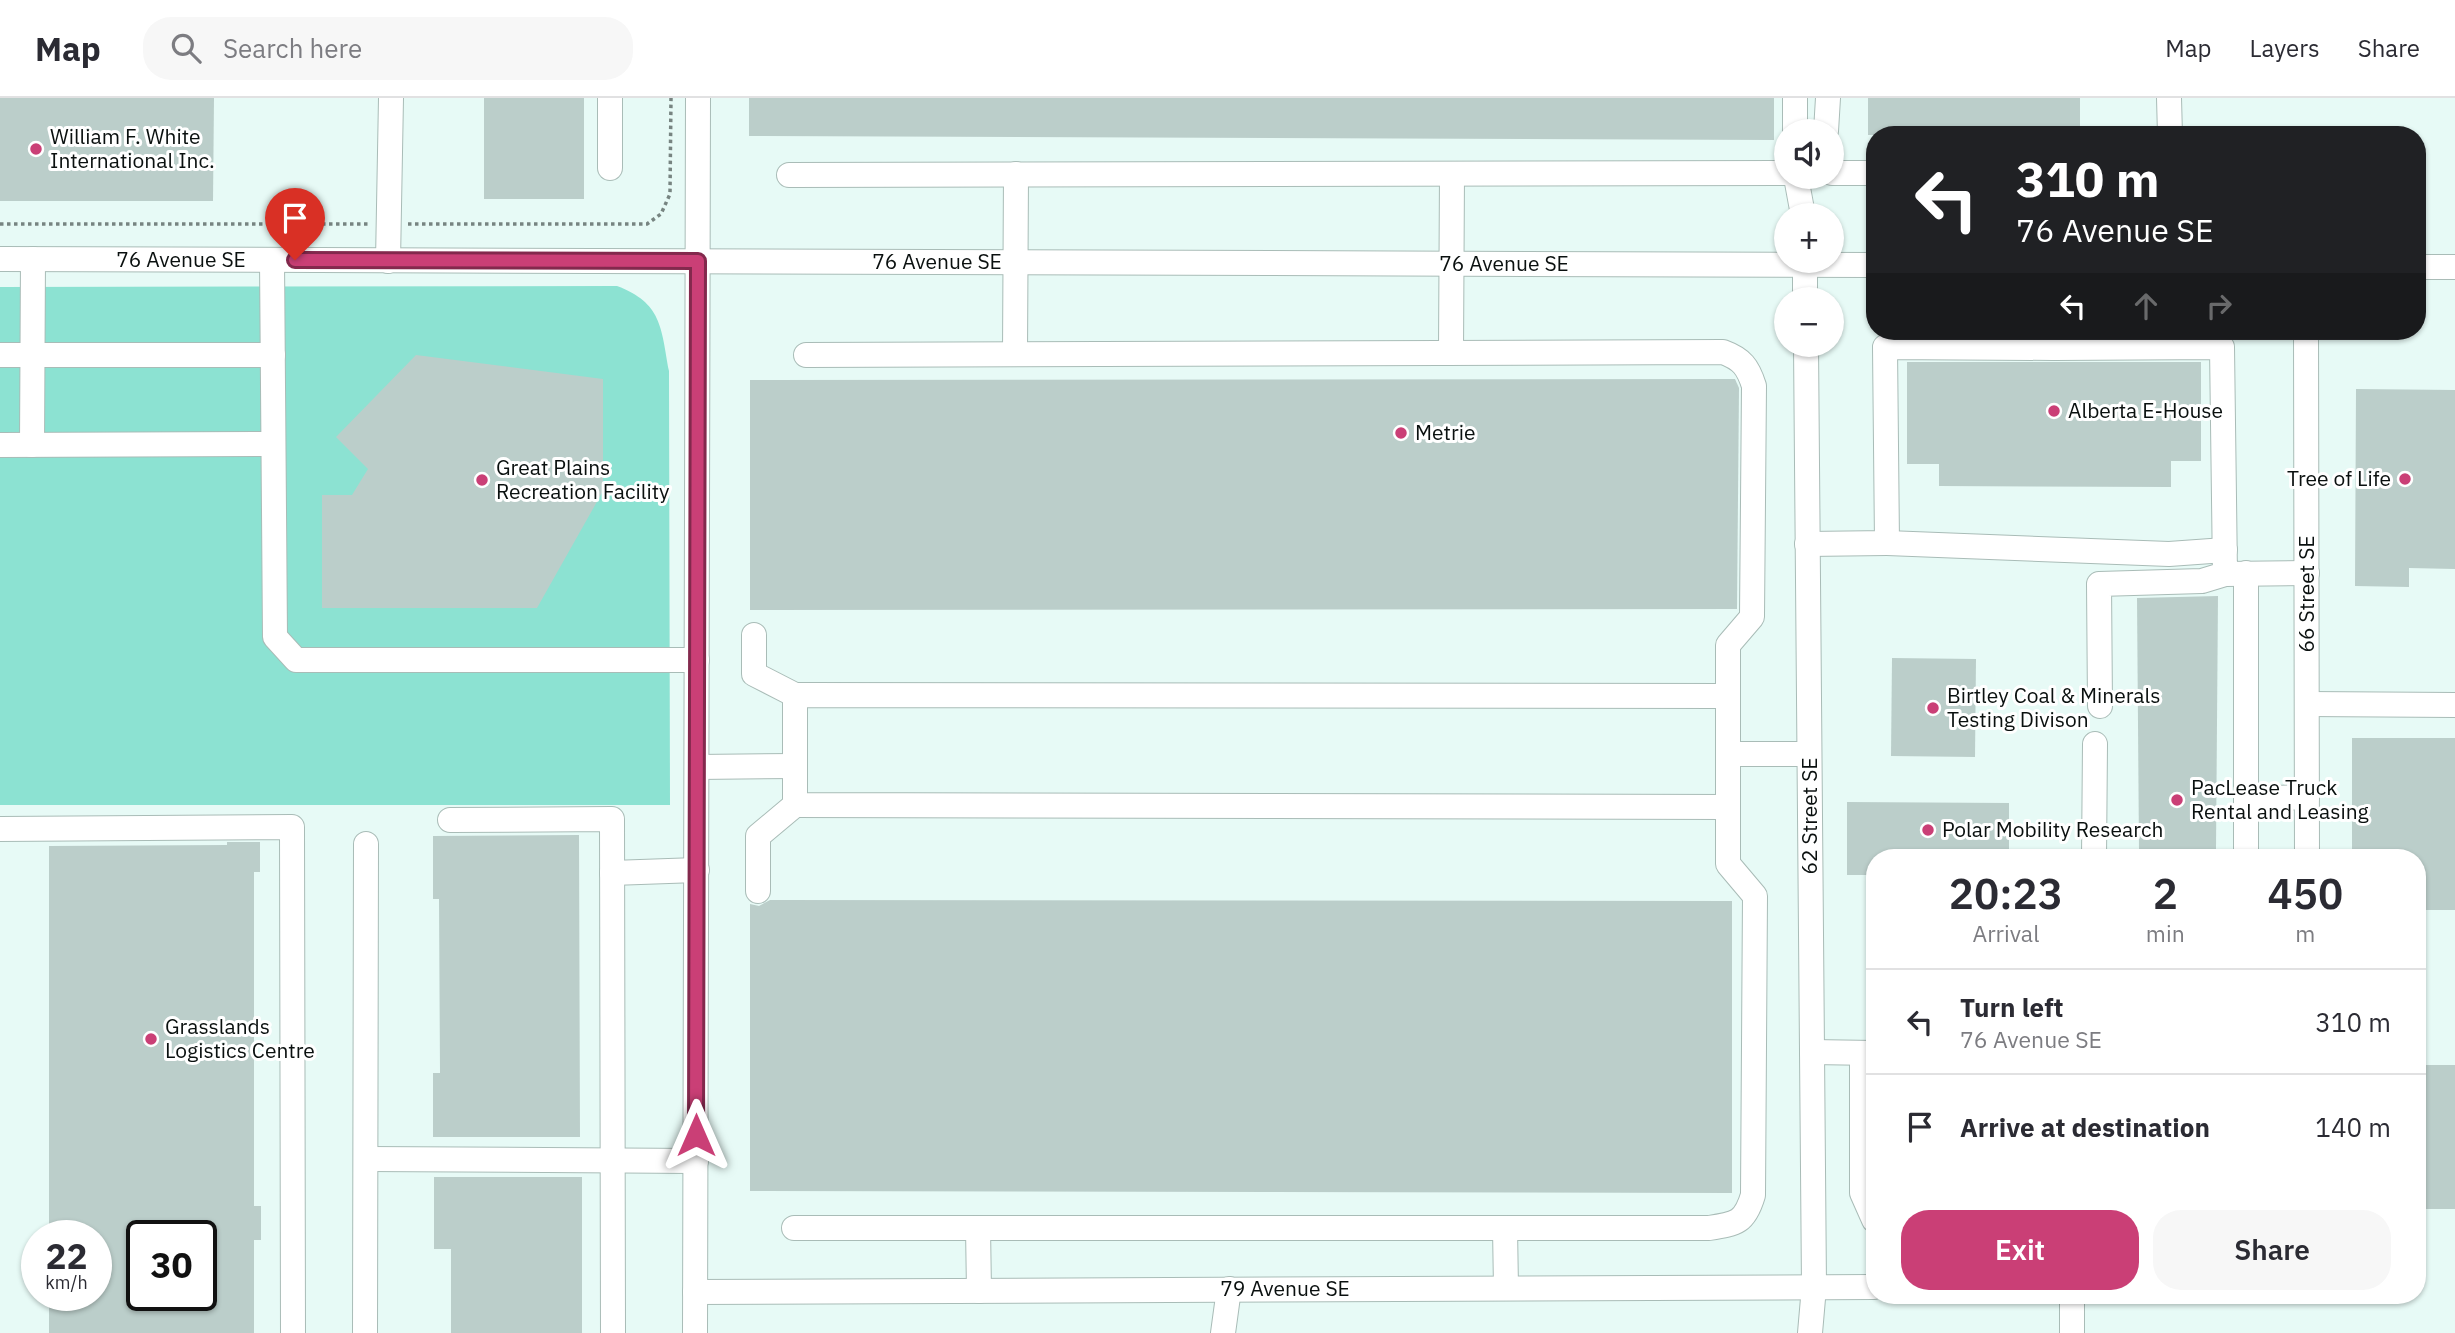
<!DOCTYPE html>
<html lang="en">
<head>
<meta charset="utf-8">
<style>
	body { margin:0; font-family:"IBM Plex Sans",sans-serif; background:#f7f7f7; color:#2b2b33; height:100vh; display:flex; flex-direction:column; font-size:26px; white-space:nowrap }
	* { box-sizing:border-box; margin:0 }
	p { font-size:23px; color:#7c7c81 }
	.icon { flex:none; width:38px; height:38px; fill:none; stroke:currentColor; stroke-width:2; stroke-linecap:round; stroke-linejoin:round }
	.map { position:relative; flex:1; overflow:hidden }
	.panel { position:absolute; left:1866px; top:751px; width:560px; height:455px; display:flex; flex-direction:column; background:#fff; border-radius:28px; box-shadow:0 2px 5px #0004 }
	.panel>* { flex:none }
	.top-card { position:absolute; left:1866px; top:28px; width:560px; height:214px; border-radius:28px; box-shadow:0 2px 5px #0004; background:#202124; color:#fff; overflow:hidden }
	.fabs { position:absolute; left:1774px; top:21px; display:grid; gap:14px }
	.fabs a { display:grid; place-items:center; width:70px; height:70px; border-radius:50%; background:#fff; box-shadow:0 2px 5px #0004; font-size:35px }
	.speed { position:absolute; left:21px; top:1122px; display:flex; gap:14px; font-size:35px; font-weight:700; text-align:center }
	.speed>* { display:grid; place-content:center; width:91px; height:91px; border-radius:50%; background:#fff; box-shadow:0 2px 5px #0004; line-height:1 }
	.speed small { font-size:18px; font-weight:400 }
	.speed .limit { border:4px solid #111; border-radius:10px; background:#fff; color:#111 }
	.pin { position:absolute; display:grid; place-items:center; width:60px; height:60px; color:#fff; margin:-72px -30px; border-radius:50% 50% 50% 0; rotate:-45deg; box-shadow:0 0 7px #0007 }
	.pin .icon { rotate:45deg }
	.me { position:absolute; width:77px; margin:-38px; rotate:0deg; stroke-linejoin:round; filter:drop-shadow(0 0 5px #0008) }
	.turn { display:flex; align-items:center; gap:24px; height:147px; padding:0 35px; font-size:32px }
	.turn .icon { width:91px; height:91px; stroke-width:2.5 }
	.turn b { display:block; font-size:49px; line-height:60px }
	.lanes { display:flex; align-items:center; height:66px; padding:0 35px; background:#0003; justify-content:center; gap:35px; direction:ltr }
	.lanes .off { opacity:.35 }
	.eta { display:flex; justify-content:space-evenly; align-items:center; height:119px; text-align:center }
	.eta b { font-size:42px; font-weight:600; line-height:49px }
	.button { display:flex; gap:14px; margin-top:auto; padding:14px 35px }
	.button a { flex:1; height:80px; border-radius:28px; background:#ca3f76; color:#fff; font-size:28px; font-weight:600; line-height:80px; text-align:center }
	.button a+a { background:#f7f7f7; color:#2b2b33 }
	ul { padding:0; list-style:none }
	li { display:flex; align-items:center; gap:21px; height:105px; padding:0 35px; border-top:2px solid #e1e1e2 }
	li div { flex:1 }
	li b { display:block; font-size:26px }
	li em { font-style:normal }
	header { display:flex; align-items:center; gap:42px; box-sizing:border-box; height:98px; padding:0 35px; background:#fff; border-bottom:2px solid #e1e1e2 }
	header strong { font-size:33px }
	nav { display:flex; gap:38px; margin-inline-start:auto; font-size:24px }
	.search { width:490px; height:63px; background:#f7f7f7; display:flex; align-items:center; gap:18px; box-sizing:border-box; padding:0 24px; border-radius:28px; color:#7c7c81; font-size:26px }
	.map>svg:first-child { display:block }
	.green { fill:#8ce2d2 }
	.building { fill:#bbceca; fill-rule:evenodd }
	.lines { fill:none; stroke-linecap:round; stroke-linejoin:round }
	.minor-casing { stroke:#a9bcb7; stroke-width:26 }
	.path { stroke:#778481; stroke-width:3.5; stroke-dasharray:3.5 3.5; stroke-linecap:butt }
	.minor { stroke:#fff; stroke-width:24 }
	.route-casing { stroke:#83294d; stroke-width:18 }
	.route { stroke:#ca3f76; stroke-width:12 }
	.poi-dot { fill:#ca3f76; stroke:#fff; stroke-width:2.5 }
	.labels { text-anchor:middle; stroke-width:6; stroke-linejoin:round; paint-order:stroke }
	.poi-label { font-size:21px; fill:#0a100f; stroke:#fff; text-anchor:start }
	.street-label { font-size:21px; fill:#0a100f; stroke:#fff }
</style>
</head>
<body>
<header>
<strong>Map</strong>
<div class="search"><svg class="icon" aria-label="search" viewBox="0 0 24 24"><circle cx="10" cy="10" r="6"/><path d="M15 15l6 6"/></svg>Search here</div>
<nav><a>Map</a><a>Layers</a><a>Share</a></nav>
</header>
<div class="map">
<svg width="2455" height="1235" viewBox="0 0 2455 1235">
	<rect width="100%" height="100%" fill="#e7faf6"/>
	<path class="green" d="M617,188c45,17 44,41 52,85l1,434h-670v-518z"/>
	<g class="building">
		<polygon points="0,0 214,0 213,103 0,103"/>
		<rect x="484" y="0" width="100" height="101"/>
		<polygon points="749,0 1774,0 1774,42 749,38"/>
		<polygon points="1868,0 2080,0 2080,37 1984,37 1984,34 1868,37"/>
		<polygon points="416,257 603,281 603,393 537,510 322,510 322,397 352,397 368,371 336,339"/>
		<polygon points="1907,264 2201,264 2201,363 2171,363 2171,389 1939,388 1939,366 1907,366"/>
		<polygon points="1735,281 1739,290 1737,511 750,512 750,282"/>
		<polygon points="2356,291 2455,292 2455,471 2409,470 2409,489 2355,488"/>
		<polygon points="2218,498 2216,752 2139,752 2137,500"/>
		<polygon points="1892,560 1976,561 1975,659 1891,658"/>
		<polygon points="2352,640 2455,640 2455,812 2417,812 2417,760 2352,760"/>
		<polygon points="1847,704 2009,705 2009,760 1874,760 1874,777 1847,777"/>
		<polygon points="579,737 580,1039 433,1039 433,975 440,975 439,801 433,801 433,738"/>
		<path d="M227,744h33v30h-6v334h7v34h-7v93h-205v-38h47v-59h-47v-390l178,-1zM142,1138h59v59h-59z"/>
		<polygon points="770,802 1732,803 1732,1095 750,1093 750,806 759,808"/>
		<rect x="2417" y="967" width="38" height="144"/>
		<polygon points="434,1079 582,1079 582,1235 451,1235 451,1151 434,1151"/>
	</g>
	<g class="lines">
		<g class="minor-casing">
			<g id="minor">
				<polyline points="610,0 610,70"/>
				<polyline points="1795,0 1795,33"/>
				<polyline points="2169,0 2170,37"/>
				<polyline points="1826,33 1828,0"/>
				<polyline points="1832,75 1874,75"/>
				<polyline points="789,77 1787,75"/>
				<polyline points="1796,79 1803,117"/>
				<polyline points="0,161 1874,167"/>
				<polyline points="272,162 275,539 296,562 697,562"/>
				<polyline points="388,163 391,0"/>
				<polyline points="1805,163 1805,201"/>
				<polyline points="2417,169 2455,169"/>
				<polyline points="2054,233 2054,250 2222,249 2225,476 2307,475"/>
				<polyline points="2306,233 2307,760"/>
				<polyline points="1806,247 1814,1189 1810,1235"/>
				<polyline points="1451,255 1452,76"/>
				<polyline points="1015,256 1016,76"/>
				<polyline points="0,257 273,257"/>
				<polyline points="0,347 273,346"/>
				<polyline points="32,347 33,161"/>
				<polyline points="1887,445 2169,456 2225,452"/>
				<polyline points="1807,446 1887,445 1885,249 2054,250"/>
				<polyline points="2246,475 2246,760"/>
				<polyline points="754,537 754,576 795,597"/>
				<polyline points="2307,606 2455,607"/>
				<polyline points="2100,608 2099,486 2202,483 2225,476"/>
				<polyline points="1728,656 1809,656"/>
				<polyline points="697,669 795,668"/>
				<polyline points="2246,701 2307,699"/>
				<polyline points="1728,709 795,707 795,597 1728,598"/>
				<polyline points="450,722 612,721 613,1235"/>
				<polyline points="0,731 292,729 293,1235"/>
				<polyline points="2094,760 2095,646"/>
				<polyline points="612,775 697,772"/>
				<polyline points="758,793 758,738 795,707"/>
				<polyline points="1812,954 1874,955"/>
				<polyline points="1862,955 1862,1095 1874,1122"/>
				<polyline points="367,1061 696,1063"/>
				<path d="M794,1130h915c28,-4 36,-6 44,-33l2,-299 -27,-32v-219l24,-28 2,-231c-6,-19 -12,-27 -31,-34l-917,3"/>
				<polyline points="978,1130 979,1193"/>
				<polyline points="1505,1130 1506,1190"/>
				<polyline points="695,1194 1874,1189"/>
				<polyline points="365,1235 366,746"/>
				<polyline points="695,1235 698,0"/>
				<polyline points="1223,1235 1229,1191"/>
				<polyline points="2072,1235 2072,1197"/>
			</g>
		</g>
		<g class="path">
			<polyline points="0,126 369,126"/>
			<polyline points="408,126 647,126 661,116 670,96 671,0"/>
		</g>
		<use href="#minor" class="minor"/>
	</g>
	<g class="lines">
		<g class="route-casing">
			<polyline id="route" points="295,162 698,163 696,1037"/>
		</g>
		<use href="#route" class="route"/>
	</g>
	<g class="poi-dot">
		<circle cx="36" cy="51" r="7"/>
		<circle cx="2054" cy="313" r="7"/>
		<circle cx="1401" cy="335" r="7"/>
		<circle cx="2405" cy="381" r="7"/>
		<circle cx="482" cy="382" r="7"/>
		<circle cx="1933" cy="610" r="7"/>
		<circle cx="2177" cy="702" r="7"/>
		<circle cx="1928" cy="732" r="7"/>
		<circle cx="151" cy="941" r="7"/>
	</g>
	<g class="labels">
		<g class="poi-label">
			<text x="50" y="46">William F. White<tspan x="50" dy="24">International Inc.</tspan></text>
			<text x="2068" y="320">Alberta E-House</text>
			<text x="1415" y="342">Metrie</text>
			<text x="496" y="377">Great Plains<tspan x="496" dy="24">Recreation Facility</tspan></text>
			<text x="2391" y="388" text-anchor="end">Tree of Life</text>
			<text x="1947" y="605">Birtley Coal &amp; Minerals<tspan x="1947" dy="24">Testing Divison</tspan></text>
			<text x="2191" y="697">PacLease Truck<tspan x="2191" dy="24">Rental and Leasing</tspan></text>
			<text x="1942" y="739">Polar Mobility Research</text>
			<text x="165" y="936">Grasslands<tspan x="165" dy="24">Logistics Centre</tspan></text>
		</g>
		<g class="street-label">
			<text x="181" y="169">76 Avenue SE</text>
			<text x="937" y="171">76 Avenue SE</text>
			<text x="1504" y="173">76 Avenue SE</text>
			<text transform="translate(2307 496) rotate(-90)" y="7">66 Street SE</text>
			<text transform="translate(1810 718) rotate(-90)" y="7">62 Street SE</text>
			<text x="1285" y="1198">79 Avenue SE</text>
		</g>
	</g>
</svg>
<div class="fabs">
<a><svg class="icon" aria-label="sound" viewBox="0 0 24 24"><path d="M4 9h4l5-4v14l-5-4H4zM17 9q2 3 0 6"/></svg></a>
<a>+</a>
<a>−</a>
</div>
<div class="speed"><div>22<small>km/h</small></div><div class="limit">30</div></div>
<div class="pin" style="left:295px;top:162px;background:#d93025"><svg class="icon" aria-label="arrive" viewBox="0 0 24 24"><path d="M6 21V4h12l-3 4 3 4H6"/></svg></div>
<svg class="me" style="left:696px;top:1037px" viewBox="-20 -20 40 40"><path d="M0-17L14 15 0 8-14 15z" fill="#ca3f76" stroke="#fff" stroke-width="4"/></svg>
<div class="top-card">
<div class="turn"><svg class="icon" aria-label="left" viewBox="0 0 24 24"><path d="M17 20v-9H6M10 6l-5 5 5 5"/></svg><div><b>310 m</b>76 Avenue SE</div></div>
<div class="lanes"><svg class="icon" aria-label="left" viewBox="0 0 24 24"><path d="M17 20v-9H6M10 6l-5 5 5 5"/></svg><svg class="icon off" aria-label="ahead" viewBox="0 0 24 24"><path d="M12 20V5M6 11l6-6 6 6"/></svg><svg class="icon off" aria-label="right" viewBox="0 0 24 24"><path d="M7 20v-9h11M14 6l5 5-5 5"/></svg></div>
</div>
<section class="panel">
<div class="eta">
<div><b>20:23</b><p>Arrival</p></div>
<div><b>2</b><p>min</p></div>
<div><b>450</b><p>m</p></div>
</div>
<ul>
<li><svg class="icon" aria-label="left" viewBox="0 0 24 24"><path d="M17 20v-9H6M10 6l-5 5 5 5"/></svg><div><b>Turn left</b><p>76 Avenue SE</p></div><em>310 m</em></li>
<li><svg class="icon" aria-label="arrive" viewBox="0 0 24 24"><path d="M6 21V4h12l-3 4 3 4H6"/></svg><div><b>Arrive at destination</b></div><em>140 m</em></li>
</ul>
<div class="button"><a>Exit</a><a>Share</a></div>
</section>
</div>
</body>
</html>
